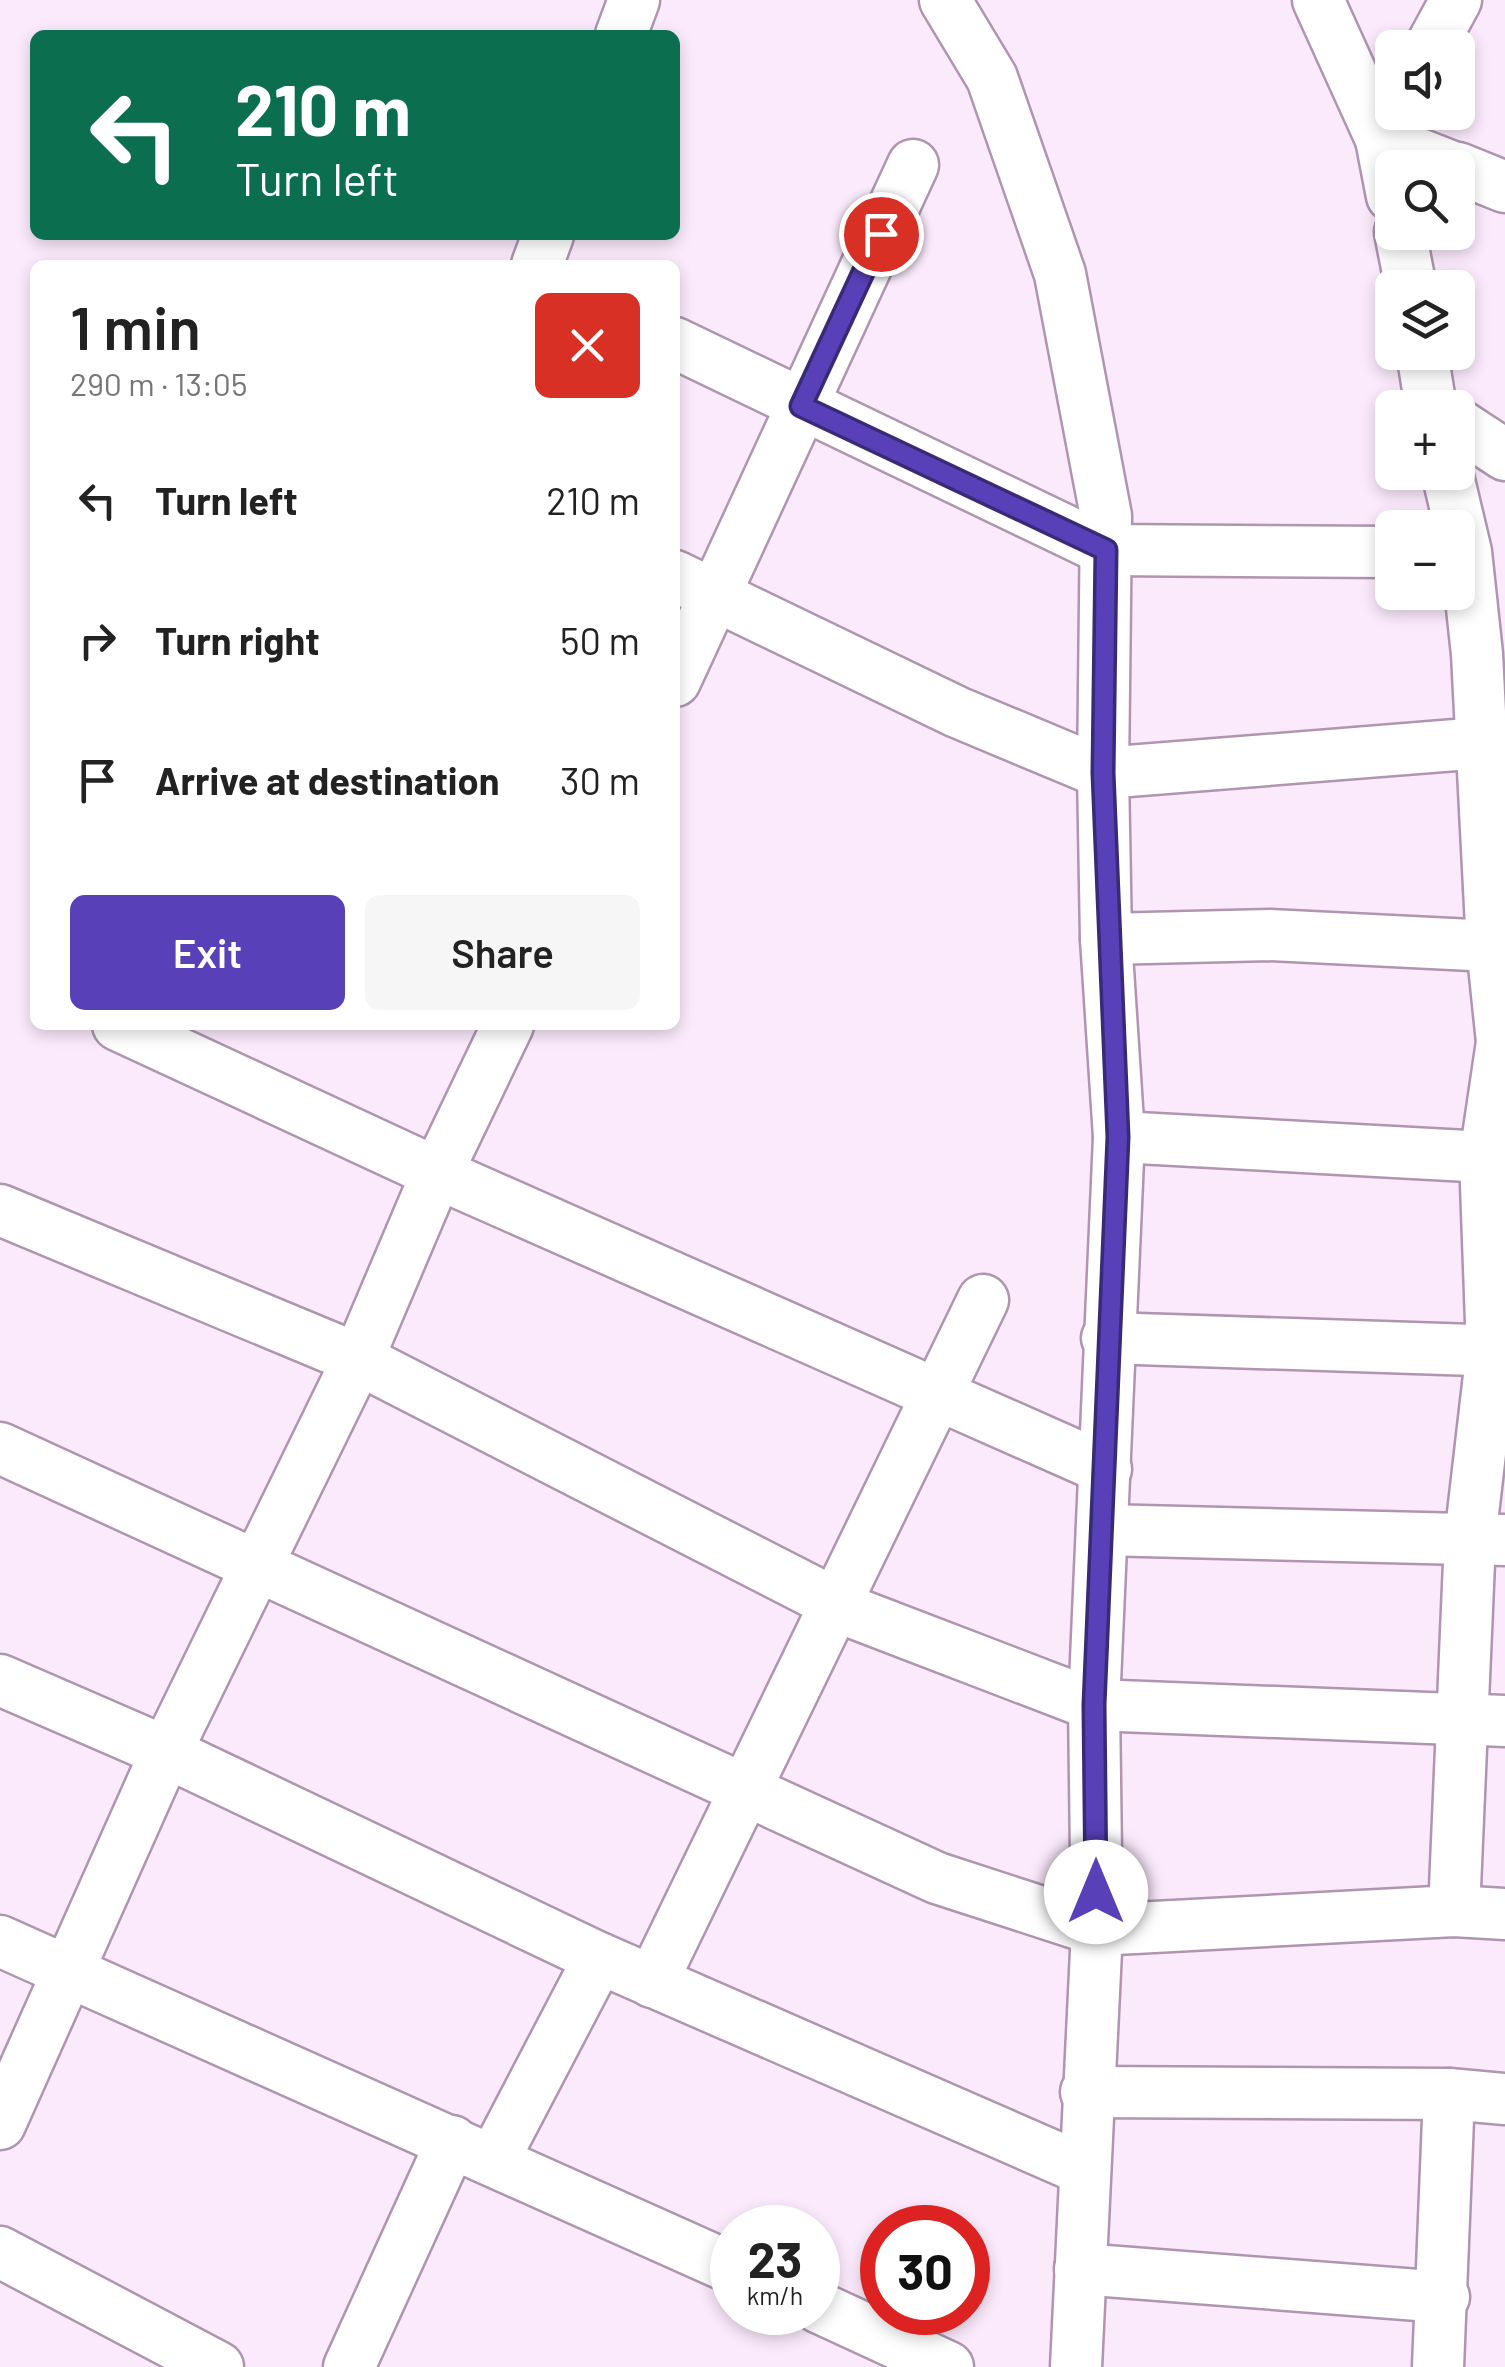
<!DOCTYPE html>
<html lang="en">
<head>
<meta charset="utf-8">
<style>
	body { margin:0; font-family:Barlow,sans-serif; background:#f6f6f6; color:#222; height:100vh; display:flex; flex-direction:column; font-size:38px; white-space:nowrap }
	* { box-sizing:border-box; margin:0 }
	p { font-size:32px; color:#767676 }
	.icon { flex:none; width:55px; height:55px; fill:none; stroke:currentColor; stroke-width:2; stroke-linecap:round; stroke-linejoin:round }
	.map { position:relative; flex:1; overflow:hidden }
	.sheet { position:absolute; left:30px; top:260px; width:650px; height:770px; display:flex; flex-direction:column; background:#fff; border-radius:15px; box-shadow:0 5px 15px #0003 }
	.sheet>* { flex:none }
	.top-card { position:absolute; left:30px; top:30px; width:650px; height:210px; border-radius:15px; box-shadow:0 5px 15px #0003; background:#0b6e4f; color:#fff; overflow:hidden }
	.fabs { position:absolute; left:1375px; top:30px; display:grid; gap:20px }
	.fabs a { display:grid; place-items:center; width:100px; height:100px; border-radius:15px; background:#fff; box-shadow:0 5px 15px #0003; font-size:50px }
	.speed { position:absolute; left:710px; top:2205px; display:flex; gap:20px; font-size:50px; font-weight:700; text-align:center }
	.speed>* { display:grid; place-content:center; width:130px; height:130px; border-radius:50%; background:#fff; box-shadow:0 5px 15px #0003; line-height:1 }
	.speed small { font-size:25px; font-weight:400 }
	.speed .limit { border:15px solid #d22; background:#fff; color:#111 }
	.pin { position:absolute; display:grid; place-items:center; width:85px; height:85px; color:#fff; margin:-42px; border:5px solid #fff; border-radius:50%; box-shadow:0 2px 10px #0007 }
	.me { position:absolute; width:110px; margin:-55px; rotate:0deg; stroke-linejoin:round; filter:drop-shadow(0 0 8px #0008) }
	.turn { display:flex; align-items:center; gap:35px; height:210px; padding:0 40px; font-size:45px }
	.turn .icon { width:130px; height:130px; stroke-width:2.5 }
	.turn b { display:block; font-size:70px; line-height:85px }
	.round { display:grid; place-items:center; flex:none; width:105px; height:105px; border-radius:15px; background:#f6f6f6 }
	.overview { display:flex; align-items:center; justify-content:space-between; height:170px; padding:0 40px }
	h1 { font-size:60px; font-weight:600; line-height:75px }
	.action { display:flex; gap:20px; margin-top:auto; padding:20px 40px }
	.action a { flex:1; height:115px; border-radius:15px; background:#5740b8; color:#fff; font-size:40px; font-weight:600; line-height:115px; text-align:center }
	.action a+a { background:#f6f6f6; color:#222 }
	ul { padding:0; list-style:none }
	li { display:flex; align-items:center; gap:30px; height:140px; padding:0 40px }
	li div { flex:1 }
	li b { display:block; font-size:38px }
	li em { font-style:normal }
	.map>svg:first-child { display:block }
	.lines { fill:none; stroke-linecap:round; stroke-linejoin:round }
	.minor-casing { stroke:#af95b0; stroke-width:55 }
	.minor { stroke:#fff; stroke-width:50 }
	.route-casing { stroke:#392a78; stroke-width:25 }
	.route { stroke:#5740b8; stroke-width:18 }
</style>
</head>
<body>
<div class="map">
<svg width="1505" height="2367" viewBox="0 0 1505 2367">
	<rect width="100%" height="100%" fill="#fbeafc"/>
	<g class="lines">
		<g class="minor-casing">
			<g id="minor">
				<polyline points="945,0 992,78 1060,274 1106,516 1103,773 1106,939 1119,1137 1094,1705 1097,1930 1076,2367"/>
				<polyline points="1318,0 1381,139 1455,168"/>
				<polyline points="621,35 634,0"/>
				<polyline points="1430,48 1456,0"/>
				<polyline points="1392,117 1381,139 1392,196"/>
				<polyline points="1458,168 1505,187"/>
				<polyline points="1400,232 1411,288"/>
				<polyline points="537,265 548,235"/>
				<polyline points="675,343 1106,550 1392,552"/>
				<polyline points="1422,352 1431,408"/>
				<polyline points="1458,424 1505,455"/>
				<polyline points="1447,472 1466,552 1477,654 1492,946 1502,1042 1485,1157 1492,1350 1470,1539 1454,1911"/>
				<polyline points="675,576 957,712 1103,773 1481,743"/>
				<polyline points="675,681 913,165"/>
				<polyline points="1106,939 1270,935 1492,946"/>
				<polyline points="118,1025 437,1173 1106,1469"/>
				<polyline points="1119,1137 1505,1158"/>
				<polyline points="0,1210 358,1359 854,1613 1094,1705 1505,1721"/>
				<polyline points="1107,1338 1505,1351"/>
				<polyline points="0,1448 937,1878 1097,1930 1454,1911 1505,1914"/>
				<polyline points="1102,1530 1505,1540"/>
				<polyline points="0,1680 166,1752 599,1958 1085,2170"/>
				<polyline points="0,1941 732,2268"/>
				<polyline points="652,1982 983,1300"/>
				<polyline points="1086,2092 1449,2094 1505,2099"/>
				<polyline points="0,2124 166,1752 358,1359 437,1173 508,1025"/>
				<polyline points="494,2159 599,1958"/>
				<polyline points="0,2252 218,2367"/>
				<polyline points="1080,2269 1444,2297"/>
				<polyline points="818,2307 948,2367"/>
				<polyline points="349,2367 452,2141"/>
				<polyline points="1438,2367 1449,2094"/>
			</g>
		</g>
		<use href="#minor" class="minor"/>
	</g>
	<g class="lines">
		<g class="route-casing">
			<polyline id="route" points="881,234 801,406 1106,550 1103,773 1118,1137 1094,1705 1096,1892"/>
		</g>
		<use href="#route" class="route"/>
	</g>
</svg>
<div class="fabs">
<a><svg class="icon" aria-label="sound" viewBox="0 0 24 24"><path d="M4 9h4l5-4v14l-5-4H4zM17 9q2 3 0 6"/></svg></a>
<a><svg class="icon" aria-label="search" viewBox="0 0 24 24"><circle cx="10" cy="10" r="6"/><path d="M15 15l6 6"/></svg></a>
<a><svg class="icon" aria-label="layers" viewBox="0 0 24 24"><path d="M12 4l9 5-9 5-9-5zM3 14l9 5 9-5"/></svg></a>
<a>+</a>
<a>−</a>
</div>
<div class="speed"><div>23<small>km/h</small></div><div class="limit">30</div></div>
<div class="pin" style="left:881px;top:234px;background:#d93025"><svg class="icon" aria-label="arrive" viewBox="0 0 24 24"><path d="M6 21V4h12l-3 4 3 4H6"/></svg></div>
<svg class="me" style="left:1096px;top:1892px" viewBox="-20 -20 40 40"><circle r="19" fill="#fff"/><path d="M0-13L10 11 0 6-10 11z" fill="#5740b8"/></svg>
<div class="top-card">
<div class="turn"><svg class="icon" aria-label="left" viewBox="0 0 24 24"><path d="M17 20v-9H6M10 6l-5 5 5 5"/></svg><div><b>210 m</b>Turn left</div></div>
</div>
<section class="sheet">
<div class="overview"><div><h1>1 min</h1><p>290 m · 13:05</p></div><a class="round" style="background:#d93025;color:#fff"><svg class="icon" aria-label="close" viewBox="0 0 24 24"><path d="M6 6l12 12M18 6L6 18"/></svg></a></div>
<ul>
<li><svg class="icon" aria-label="left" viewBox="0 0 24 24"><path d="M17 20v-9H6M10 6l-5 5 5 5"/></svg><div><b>Turn left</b></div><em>210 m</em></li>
<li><svg class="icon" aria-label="right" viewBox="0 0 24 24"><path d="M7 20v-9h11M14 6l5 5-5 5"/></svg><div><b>Turn right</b></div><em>50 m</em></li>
<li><svg class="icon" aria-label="arrive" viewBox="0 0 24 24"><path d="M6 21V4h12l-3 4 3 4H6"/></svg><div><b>Arrive at destination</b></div><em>30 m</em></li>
</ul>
<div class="action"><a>Exit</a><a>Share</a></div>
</section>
</div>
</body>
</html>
